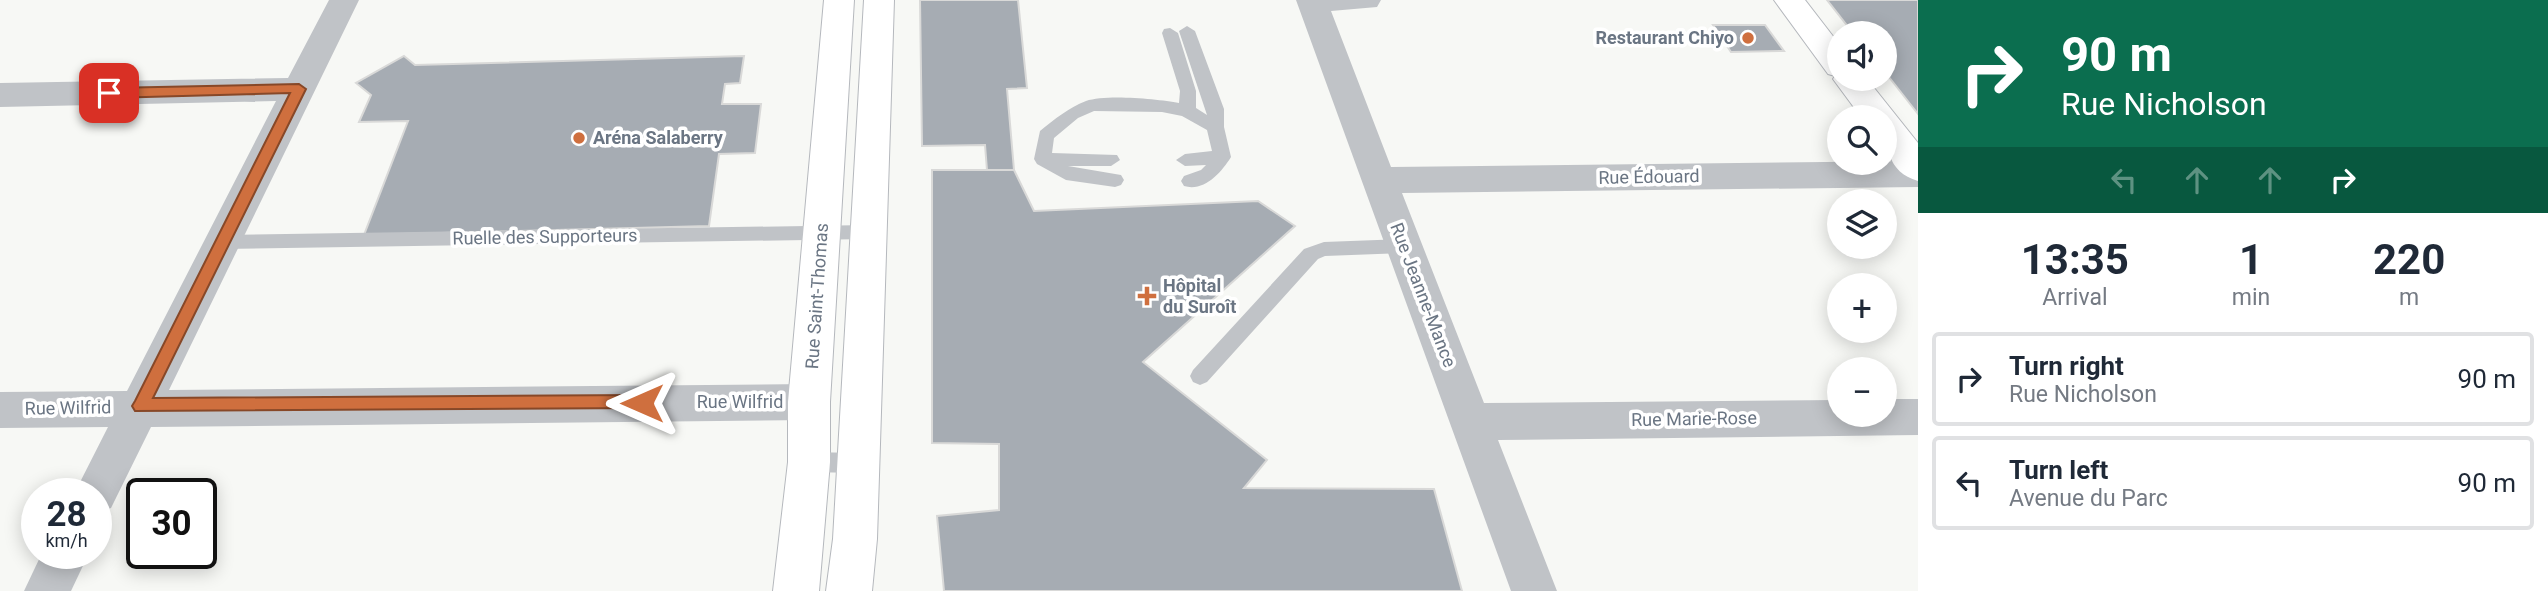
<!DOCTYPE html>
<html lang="en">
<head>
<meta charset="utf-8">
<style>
	body { margin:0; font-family:Roboto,sans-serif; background:#f2f2f3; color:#1f2937; height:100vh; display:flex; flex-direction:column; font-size:26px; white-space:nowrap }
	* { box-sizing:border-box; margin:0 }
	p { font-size:23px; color:#747a83 }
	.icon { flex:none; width:38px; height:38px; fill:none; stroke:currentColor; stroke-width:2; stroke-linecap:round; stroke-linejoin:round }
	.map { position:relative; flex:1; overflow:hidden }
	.details { display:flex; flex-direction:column; background:#fff; width:630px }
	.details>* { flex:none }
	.guide { background:#0b6e4f; color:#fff; overflow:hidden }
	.fabs { position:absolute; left:1827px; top:21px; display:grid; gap:14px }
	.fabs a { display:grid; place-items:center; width:70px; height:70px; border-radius:50%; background:#fff; box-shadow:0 4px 18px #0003; font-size:35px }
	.speed { position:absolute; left:21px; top:478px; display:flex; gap:14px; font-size:35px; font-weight:700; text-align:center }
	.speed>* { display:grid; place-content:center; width:91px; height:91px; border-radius:50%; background:#fff; box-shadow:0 4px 18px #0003; line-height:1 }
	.speed small { font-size:18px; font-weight:400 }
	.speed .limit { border:4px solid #111; border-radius:10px; background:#fff; color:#111 }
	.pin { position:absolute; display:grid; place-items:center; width:60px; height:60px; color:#fff; margin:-30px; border-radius:14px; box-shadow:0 4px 10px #0006 }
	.me { position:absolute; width:77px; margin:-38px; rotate:270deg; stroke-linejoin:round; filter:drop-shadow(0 0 5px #0008) }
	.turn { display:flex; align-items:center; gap:24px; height:147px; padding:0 28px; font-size:32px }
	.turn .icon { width:91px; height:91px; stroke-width:2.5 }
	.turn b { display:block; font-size:49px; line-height:60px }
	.lanes { display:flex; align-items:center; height:66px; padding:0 28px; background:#0003; justify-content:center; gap:35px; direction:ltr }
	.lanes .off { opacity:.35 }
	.eta { display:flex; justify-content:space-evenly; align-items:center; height:119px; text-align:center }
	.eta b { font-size:42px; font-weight:700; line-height:49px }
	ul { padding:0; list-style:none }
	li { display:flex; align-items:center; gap:21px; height:94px; margin:0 14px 10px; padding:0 14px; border:4px solid #e0e1e3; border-radius:7px }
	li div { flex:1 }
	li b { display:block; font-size:26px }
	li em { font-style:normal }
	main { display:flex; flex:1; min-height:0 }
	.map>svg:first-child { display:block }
	.building { fill:#a6acb3; stroke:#d9d9d8; stroke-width:2 }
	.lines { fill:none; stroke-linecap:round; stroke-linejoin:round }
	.secondary-casing { stroke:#b5b8bd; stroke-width:2 }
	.lane { fill:#c0c3c7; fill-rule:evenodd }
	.street { fill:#c0c3c7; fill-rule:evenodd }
	.secondary { fill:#fff; fill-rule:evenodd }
	.route { fill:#cf6f3e; stroke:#874828; stroke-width:2 }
	.poi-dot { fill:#cf6f3e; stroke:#fff; stroke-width:2.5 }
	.labels { text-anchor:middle; stroke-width:7; stroke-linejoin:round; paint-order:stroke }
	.poi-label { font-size:18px; font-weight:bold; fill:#6a7583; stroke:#fff; text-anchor:start }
	.street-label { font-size:18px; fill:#6a7583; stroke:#fff }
</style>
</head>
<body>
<main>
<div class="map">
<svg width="1918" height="591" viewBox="0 0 1918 591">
	<rect width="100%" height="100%" fill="#f7f8f5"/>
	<g class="building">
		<polygon points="920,0 1018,0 1027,88 1007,89 1014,170 987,170 985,145 922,146"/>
		<polygon points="1827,0 1918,0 1918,114 1885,72 1885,33 1853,33"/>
		<polygon points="1713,25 1765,25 1784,51 1731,52"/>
		<polygon points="404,56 415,65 744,56 740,83 725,84 722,104 761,104 755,153 719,154 709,226 364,235 408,121 359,122 371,95 356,83"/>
		<polygon points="932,170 1014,170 1034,211 1258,201 1295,226 1143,362 1267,460 1244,488 1434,489 1462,591 944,591 937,516 999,510 999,444 932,443"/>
	</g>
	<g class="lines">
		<g class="secondary-casing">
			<g id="secondary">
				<polygon points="824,0 854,0 830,402 830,462 819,591 773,591 788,462 788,402"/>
				<polygon points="864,0 894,0 877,539 872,591 826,591 833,539"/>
				<path d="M1774,0h31l34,44v35h28l51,64v38c-31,-9 -33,-36 -33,-64h-24l-28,-38 2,-3 -7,-2z"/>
			</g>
		</g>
		<g class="lane">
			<path d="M1187,26l8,5 29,78v18l7,30c-10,16 -27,35 -47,29l-3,-5 3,-5 17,-6 5,-5 -21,1 -9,-6 9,-6 27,-3 -5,-21 -25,-14 -20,-4 -68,-1 -16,7 -24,20 -2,15 65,2 3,5 -9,6h-43l53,9 3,5 -3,5 -6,2 -49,-7 -29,-16 -3,-5 6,-28c15,-12 28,-23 46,-30 20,-7 72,-2 93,2l1,-12 -18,-58 2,-4 6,-1 8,5 18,58v17l11,7 -28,-84z"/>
			<polygon points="868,225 877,232 868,239 222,249 213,242 222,235"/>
			<polygon points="1404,239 1413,246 1404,253 1325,256 1318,259 1207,382 1200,385 1193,382 1190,376 1193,370 1304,249 1324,242"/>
			<polygon points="809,452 858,453 866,456 869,463 866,470 858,473 809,472 801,469 798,462 801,455"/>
		</g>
		<g class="street">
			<polygon points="329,0 359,0 169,390 809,384 824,389 830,402 824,415 809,420 151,427 111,508 96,514 96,494 74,494 108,427 0,428 0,392 127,391 276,101 0,107 0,83 288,78"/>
			<polygon points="1296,0 1381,0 1377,7 1331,11 1391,167 1918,161 1918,187 1402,193 1484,403 1839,400 1839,415 1885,415 1885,399 1918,399 1918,435 1498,440 1557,591 1511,591"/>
			<polygon points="42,553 89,553 71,591 24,591"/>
		</g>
		<use href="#secondary" class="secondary"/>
	</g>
	<polygon class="route" points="299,84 306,89 153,398 642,395 650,403 648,408 135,411 132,406 135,401 290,93 109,98 102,93 109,88"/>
	<g class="poi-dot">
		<circle cx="1748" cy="38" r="7"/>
		<circle cx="579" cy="138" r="7"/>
		<path d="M1143.5 285.5h7v7h7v7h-7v7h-7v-7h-7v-7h7z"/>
	</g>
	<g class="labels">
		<g class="poi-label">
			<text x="1734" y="44" text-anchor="end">Restaurant Chiyo</text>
			<text x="593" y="144">Aréna Salaberry</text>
			<text x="1163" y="292">Hôpital<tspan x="1163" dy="21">du Suroît</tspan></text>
		</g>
		<g class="street-label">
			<text transform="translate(1649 177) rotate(-1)" y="6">Rue Édouard</text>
			<text transform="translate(545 237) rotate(-1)" y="6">Ruelle des Supporteurs</text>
			<text transform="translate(1423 295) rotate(69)" y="6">Rue Jeanne-Mance</text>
			<text transform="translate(817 296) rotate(-86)" y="6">Rue Saint-Thomas</text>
			<text x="740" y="408">Rue Wilfrid</text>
			<text transform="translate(68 408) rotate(-1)" y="6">Rue Wilfrid</text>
			<text transform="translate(1694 419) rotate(-1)" y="6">Rue Marie-Rose</text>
		</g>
	</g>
</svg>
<div class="fabs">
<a><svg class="icon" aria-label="sound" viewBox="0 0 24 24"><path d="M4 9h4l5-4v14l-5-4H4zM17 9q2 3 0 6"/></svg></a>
<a><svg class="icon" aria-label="search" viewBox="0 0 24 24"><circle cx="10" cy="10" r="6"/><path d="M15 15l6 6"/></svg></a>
<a><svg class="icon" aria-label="layers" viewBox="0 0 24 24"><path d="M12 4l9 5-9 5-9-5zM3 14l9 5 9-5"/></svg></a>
<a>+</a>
<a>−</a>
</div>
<div class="speed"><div>28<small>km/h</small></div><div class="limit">30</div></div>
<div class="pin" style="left:109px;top:93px;background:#d93025"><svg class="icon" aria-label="arrive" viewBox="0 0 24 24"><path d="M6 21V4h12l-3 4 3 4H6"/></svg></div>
<svg class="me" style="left:642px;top:403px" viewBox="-20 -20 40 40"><path d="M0-17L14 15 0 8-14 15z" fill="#cf6f3e" stroke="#fff" stroke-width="4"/></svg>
</div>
<section class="details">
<div class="guide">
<div class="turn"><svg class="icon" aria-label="right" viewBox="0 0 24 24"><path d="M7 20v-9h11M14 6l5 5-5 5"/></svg><div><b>90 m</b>Rue Nicholson</div></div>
<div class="lanes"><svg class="icon off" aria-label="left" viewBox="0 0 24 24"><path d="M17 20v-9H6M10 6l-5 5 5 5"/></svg><svg class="icon off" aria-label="ahead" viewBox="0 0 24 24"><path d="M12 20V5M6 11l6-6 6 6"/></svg><svg class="icon off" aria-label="ahead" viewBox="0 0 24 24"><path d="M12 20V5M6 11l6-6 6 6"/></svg><svg class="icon" aria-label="right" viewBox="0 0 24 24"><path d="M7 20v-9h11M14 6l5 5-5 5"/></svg></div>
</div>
<div class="eta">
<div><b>13:35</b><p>Arrival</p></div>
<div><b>1</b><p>min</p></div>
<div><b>220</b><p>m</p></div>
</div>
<ul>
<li><svg class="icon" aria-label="right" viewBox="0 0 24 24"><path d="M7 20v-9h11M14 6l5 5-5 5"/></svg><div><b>Turn right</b><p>Rue Nicholson</p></div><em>90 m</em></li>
<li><svg class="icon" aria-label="left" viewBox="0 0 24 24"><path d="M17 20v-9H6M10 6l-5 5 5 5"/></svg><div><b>Turn left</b><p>Avenue du Parc</p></div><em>90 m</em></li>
</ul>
</section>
</main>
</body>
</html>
